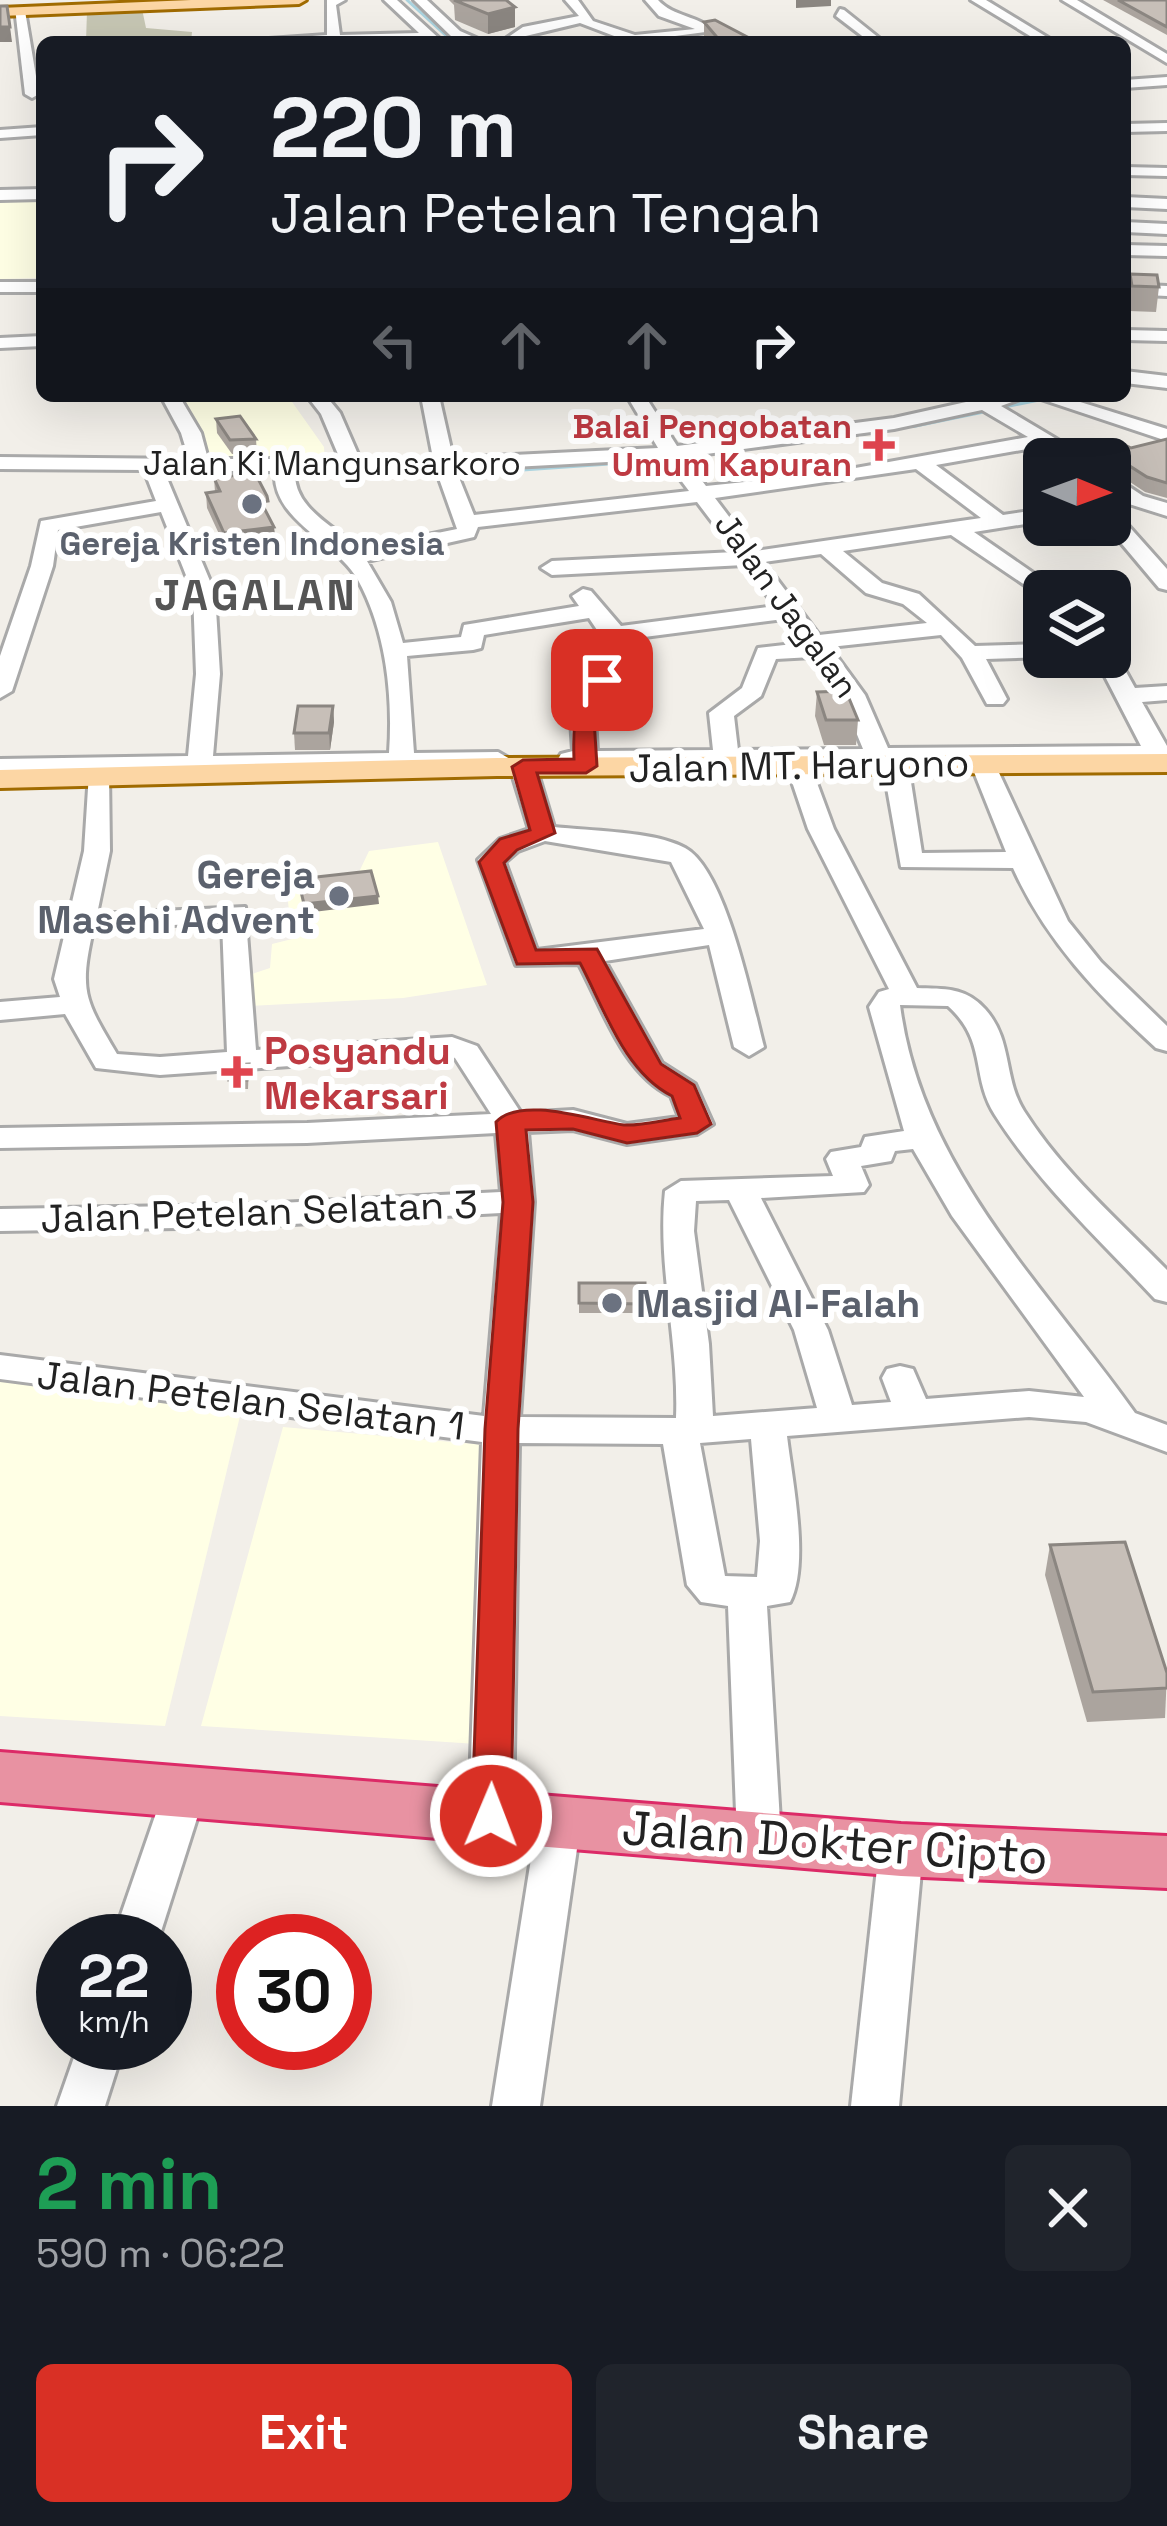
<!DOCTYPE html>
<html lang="en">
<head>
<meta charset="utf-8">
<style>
	body { margin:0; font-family:"Space Grotesk",sans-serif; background:#20242c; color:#f1f3f6; height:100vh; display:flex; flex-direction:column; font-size:45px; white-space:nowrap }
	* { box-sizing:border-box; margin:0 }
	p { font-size:39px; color:#9ea1a6 }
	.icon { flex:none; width:66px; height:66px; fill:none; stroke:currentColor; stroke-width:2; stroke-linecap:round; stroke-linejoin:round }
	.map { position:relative; height:2106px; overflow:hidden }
	.panel { display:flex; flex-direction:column; background:#171b24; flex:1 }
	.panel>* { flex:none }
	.hud { position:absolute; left:36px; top:36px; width:1095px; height:366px; border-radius:18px; box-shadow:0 12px 48px #0002; background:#171b24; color:#f1f3f6; overflow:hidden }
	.needle { width:78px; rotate:91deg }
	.fabs { position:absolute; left:1023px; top:438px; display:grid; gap:24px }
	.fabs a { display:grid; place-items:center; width:108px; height:108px; border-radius:18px; background:#171b24; box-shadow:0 12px 48px #0002; font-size:60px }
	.speed { position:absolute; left:36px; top:1914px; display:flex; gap:24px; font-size:60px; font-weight:700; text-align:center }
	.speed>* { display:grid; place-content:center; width:156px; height:156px; border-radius:50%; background:#171b24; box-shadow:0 12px 48px #0002; line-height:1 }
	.speed small { font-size:30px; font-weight:400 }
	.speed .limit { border:18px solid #d22; background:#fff; color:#111 }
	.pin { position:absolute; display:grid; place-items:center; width:102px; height:102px; color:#fff; margin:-51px; border-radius:24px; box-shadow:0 6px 18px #0006 }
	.me { position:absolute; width:132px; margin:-66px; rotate:1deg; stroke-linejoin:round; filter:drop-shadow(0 0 9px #0008) }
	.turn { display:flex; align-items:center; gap:42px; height:252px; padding:0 36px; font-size:54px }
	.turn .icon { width:156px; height:156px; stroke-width:2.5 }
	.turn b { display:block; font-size:84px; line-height:102px }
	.lanes { display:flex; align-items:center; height:114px; padding:0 36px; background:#0003; justify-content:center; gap:60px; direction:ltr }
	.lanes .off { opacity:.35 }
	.round { display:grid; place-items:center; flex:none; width:126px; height:126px; border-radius:18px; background:#20242c }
	.overview { display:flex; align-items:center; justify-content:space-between; height:204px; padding:0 36px }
	h1 { font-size:72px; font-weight:800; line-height:90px; color:#1e9e55 }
	.button { display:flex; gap:24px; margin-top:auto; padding:24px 36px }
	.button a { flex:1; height:138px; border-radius:18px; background:#d93025; color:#fff; font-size:48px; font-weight:800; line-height:138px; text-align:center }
	.button a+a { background:#20242c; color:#f1f3f6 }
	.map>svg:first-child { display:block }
	.education { fill:#ffffe5 }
	.construction { fill:#c7c7b4 }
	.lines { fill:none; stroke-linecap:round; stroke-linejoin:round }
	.stream-far2 { stroke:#aad3df; stroke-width:3 }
	.stream-far1 { stroke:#aad3df; stroke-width:4.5 }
	.stream { stroke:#aad3df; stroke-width:6 }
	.minor-casing { stroke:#a9a9a9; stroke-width:6 }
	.major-casing { stroke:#a06b00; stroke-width:6 }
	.highway-casing { stroke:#dc2a67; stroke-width:6 }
	.minor { fill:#fff; fill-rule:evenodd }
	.major { fill:#fcd6a4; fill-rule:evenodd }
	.highway { fill:#e892a2; fill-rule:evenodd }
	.wall { fill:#aba49e }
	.shaded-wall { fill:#8b8681 }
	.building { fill:#c7bfb8; stroke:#8b8681; stroke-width:3 }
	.route { fill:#d93025; stroke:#8d1f18; stroke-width:3 }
	.health-dot { fill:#e0444e; stroke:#fff; stroke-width:4.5 }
	.worship-dot { fill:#6b7280; stroke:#fff; stroke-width:4.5 }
	.labels { text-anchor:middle; stroke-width:12; stroke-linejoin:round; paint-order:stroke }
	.far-health-label { font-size:33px; font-weight:bold; fill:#be3a42; stroke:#fff; text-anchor:end }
	.far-street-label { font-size:33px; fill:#222; stroke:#fff }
	.far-worship-label { font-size:33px; font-weight:bold; fill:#5b616d; stroke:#fff }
	.street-label { font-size:39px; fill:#222; stroke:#fff }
	.worship-label { font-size:39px; font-weight:bold; fill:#5b616d; stroke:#fff; text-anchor:end }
	.health-label { font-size:39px; font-weight:bold; fill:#be3a42; stroke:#fff; text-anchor:start }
	.far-district-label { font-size:42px; font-weight:bold; letter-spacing:3px; fill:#555; stroke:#fff }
	.near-street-label { font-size:48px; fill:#222; stroke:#fff }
</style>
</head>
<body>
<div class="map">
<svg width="1167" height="2106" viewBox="0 0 1167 2106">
	<rect width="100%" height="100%" fill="#f2efe9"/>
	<g class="education">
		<polygon points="42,197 42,278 0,279 0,199"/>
		<polygon points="181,396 294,396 290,399 324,447 325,464 213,460"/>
		<polygon points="438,842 487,985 403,998 249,1006 246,976 270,968 272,944 292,939 286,883 359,872 369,851"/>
		<polygon points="0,1376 241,1412 165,1726 0,1716"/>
		<polygon points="283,1427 496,1446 477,1744 201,1726"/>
	</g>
	<polygon class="construction" points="142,9 146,28 192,32 191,42 86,42 87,11"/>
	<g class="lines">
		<polyline class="stream-far2" points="407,0 453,42"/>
		<polyline class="stream-far1" points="966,414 1055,396"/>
		<g class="stream">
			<polyline points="913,425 981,411"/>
			<polyline points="693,455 874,431"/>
			<polyline points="176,471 471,472 660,459"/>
		</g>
		<g class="minor-casing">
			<g id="minor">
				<polygon points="327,0 345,0 336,5 340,35 419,33 384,0 397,0 443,42 225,42 327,35"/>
				<polygon points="414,0 427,0 460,31 485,42 452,37"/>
				<path d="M565,0h13l15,21 42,14 60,-6 -36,-13 -14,-16h13c15,17 42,16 55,31l-83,11 -50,-19 -79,19 22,-15 56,-11z"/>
				<polygon points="971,0 986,0 1055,42 1040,42"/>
				<polygon points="1062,0 1077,0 1167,54 1167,63"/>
				<polygon points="15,8 25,11 39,94 32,98 25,94"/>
				<polygon points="840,9 844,10 884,42 870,42 836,16"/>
				<polygon points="1167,77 1167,85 1125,88 1125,80"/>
				<polygon points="1167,123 1167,131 1125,132 1125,124"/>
				<polygon points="42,127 42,135 0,138 0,130"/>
				<polygon points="1125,167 1167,168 1167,176 1125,175"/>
				<polygon points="42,189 42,199 0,200 0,190"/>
				<polygon points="1125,197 1167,199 1167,209 1125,207"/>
				<polygon points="1125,222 1167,224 1167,234 1125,232"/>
				<polygon points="1125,245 1167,246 1167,256 1125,255"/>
				<rect x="0" y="282" width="42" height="10"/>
				<polygon points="1125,284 1167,286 1167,296 1125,294"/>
				<polygon points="1125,330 1167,331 1167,341 1125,340"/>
				<polygon points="42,336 42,346 0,348 0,338"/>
				<polygon points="1125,371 1167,376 1167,388 1125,383"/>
				<path d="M161,396h18l22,37 7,26h132l-19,-45 -14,-18h19l14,17 20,46 73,-1 -12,-62h18l14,62 205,-10 -31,-52h18l32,50 217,-28 99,-22h35l-27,10 89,53h-24l-22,-13 -108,19 67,50 41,-6v12l-70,11 78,54 3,5h-11v7l-93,-63 -108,16 39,32 37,11 56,52 69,-2v13h4l-62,2 21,40 -4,5h-16l-25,-46 -21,-23 -111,12 35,48 23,53 253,-2 -46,-89 20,-5 20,36 32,-2v14l-25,2 25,44v23l-14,-1 -5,-7 -154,1 74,159 33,41 66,64v25l-11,-3c-58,-53 -110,-107 -143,-180l-112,-1 -17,-96 -15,-8 -59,1 24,65 83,159c28,1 48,-1 68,21 28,31 18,69 39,102 38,60 94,109 143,159v32l-12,-3c-55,-59 -116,-115 -160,-184 -25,-40 -7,-73 -47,-109l-48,-1c21,163 144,280 235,408l32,12v27l-81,-30 -57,-5 -242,19c5,43 23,128 3,166l-23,4 14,232 -7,13 -15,5 -15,-5 -7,-13 -9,-232 -27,-4 -14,-17 -24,-141 -144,-1 -6,372 -7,13 -15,5 -15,-5 -7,-13 13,-373 -482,-63v-24l484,61 17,-203 -264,14 -237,4v-22l237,-4 264,-13 -5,-59 -189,10 -307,5v-20l307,-5 184,-9 -36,-56 -7,-3 -288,20 -64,-7 -31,-54 -65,6v-18l60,-5 -6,-18 30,-128 5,-78 -89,2v-16l188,-3 8,-82 -3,-81 -32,-81 -103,18 -5,36 -41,125 -12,7v-42l31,-90 10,-45 115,-20 -12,-31 -144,-1v-12l189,2 -8,-26zM982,410l46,27 -206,37 -116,12 -22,-29 210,-28zM665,459l24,32 -215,24 -18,-45zM916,469l65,49 -226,33 -40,-53zM436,470l21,59 -98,20c-24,-23 -66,-40 -64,-78zM164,471h111c-4,49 62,71 83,109 28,51 35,115 31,173l-176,3 7,-82 -5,-81zM697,502l38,50 -183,9 -11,7 11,7 192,-10 31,41 -154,20 -30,-35 -8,-2 -11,7 7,10 -115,19 -3,12 -58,6 -12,-41 -24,-41 107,-24 4,-10zM821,554l45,39 37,11 24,19 -108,12 -55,-73zM589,618l20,30 -38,71 2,32 -12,3 -3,5 28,15 12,-8 117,-1 13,9 12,-9 46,-1 22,65 81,160 -10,3 -10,15 35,124 -39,6 -4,10 -30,5 -5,7 7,17 -152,5 -16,10c-8,75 14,151 11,227l-156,-1 14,-215 -6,-70 45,-2 54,14 70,-10 16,-10 -18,-40 -33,-21 -57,-102 104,-16 25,102 15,9 15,-9c-12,-45 -38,-177 -79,-199 -31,-17 -95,-17 -131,-21l-18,-60 -13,-8 -13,8 19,62 -29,10 -22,21 38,105 63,-1c24,45 44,109 92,132l8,21 -52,7 -54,-14 -52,3 -44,-67 -25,-9 -196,13 -11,-143 -148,7 13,-63 -1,-78 78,-1 3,8h18l4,-9 176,-3 13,9 13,-9 93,-4 3,-5 -12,-7 -84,1 -7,-97 66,-6 8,-2 3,-13zM784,619l18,24 -44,5 -16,40 -33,25 4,37 -116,1 -2,-32 38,-71 -4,-9zM812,657l29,39 22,53 -125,1 -4,-34 27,-20 15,-37zM970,762l36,90 -84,1 -14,-90zM545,841l126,21 33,67 -167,21 -32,-88 13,-11zM222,922l5,130 -67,5 -43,-3c-32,-54 -38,-62 -24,-124zM913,1149l39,67 132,181 -55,-6 -103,8 -13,-30 -13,-3 -13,3 -5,9 9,24 -39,3 -24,-75 -67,-132 103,-6 5,-7 -8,-19 30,-5 4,-10zM729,1200l65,130 23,78 -104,8 -4,-72 -15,-113 2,-30zM751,1439l9,102 -3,36 -32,-1 -25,-133z"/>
				<polygon points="1032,396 1061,396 1167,429 1167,441"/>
				<polygon points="1110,474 1143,496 1167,503 1167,516 1129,504 1110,490"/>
				<polygon points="1110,511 1117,513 1167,569 1167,590 1159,588 1106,525 1110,525"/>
				<polygon points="185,1772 200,1777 206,1790 158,1941 112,1941 164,1790 170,1777"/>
				<polygon points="559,1803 574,1808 581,1821 540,2106 492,2106 537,1821 544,1808"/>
				<polygon points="901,1831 916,1837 923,1850 899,2106 851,2106 879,1850 886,1837"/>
				<polygon points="79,2043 125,2043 105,2106 57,2106"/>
			</g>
		</g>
		<g class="major-casing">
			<g id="major">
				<polygon points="191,0 306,0 299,4 0,16 0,8"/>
				<polygon points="1167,754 1167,772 497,776 0,788 0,770 497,758"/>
			</g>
		</g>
		<g class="highway-casing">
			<polygon id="highway" points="0,1752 901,1824 1167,1836 1167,1888 901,1876 0,1802"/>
		</g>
		<use href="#minor" class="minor"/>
		<use href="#major" class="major"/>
		<use href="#highway" class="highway"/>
	</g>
	<g class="wall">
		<polygon points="449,0 506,0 515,27 488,34 455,20 454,5"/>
		<polygon points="1103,0 1167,0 1167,35"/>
		<polygon points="704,22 757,42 708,42 704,37"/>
		<polygon points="1130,274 1159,287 1156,312 1129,311 1126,299"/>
		<polygon points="216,419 256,439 257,454 232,454 217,433"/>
		<polygon points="1167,439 1167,498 1145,492 1112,470 1110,471 1110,459 1093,459 1094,452 1131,448"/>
		<polygon points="214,478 268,516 276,542 226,549 207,508 206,493 215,492"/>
		<polygon points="559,676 584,684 575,702 559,703"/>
		<polygon points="817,692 858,720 856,745 824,745 815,716"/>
		<polygon points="333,706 334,722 330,750 295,750 294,733"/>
		<polygon points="249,1064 248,1089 230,1089 229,1080"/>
		<rect x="579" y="1283" width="66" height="30"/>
		<polygon points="1050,1545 1167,1673 1165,1718 1087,1722 1045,1575"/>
	</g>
	<g class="shaded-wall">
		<polygon points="796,0 831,0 831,6 796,8"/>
		<polygon points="515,7 515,27 488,34 488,14"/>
		<polygon points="0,27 10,27 12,42 0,42"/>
		<polygon points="274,527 276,542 226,549 224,533"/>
		<polygon points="584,676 584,684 575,702 575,694"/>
		<polygon points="333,706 334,722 330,750 329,733"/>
		<polygon points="378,896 379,904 305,913 304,904"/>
	</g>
	<g class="building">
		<polygon points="454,0 506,0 515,7 488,14"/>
		<polygon points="1118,0 1167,0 1167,27"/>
		<polygon points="0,6 7,6 10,27 0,27"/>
		<polygon points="715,20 757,42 721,42 704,22"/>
		<polygon points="1130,274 1157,275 1159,287 1132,286"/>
		<polygon points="240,416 256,439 230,440 216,419"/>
		<polygon points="1167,439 1167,483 1147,477 1114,456 1108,458 1094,452 1123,444 1131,448"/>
		<polygon points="255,473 267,496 268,501 261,502 274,527 224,533 206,493 220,491 214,478"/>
		<polygon points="559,676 584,676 575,694 559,694"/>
		<polygon points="846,691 858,720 826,720 817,692"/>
		<polygon points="298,706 333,706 329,733 294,733"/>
		<polygon points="371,871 378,896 304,904 298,879"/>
		<polygon points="249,1064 247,1080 229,1080 231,1065"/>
		<polygon points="579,1283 645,1283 645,1304 579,1303"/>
		<polygon points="1125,1542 1167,1673 1167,1688 1093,1692 1050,1545"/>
	</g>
	<path class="route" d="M602,673l11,7 -19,39 3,47 -11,7h-49l18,60 -38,17 -13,13 32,87 61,-1 64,115 33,21 17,39 -14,9 -70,10 -54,-14 -47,1 7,72 -15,227 -7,387 -6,11 -14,5 -14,-5 -5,-11 13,-387 18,-227 -7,-80c25,-27 97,-1 128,3 18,1 39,-5 56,-7l-8,-22c-48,-24 -68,-88 -92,-133l-63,1 -38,-102 21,-23 30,-9 -18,-63 11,-7 51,-1c-1,-29 -2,-72 28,-86z"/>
	<g class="health-dot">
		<path d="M873 427h12v12h12v12h-12v12h-12v-12h-12v-12h12z"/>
		<path d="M231 1054h12v12h12v12h-12v12h-12v-12h-12v-12h12z"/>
	</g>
	<g class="worship-dot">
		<circle cx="252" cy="504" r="12"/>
		<circle cx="339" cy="896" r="12"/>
		<circle cx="612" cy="1303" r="12"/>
	</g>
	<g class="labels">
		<g class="far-health-label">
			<text x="852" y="438">Balai Pengobatan<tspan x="852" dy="38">Umum Kapuran</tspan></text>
		</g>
		<g class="far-street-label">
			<text x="332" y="475">Jalan Ki Mangunsarkoro</text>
			<text transform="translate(787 605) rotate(54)" y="12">Jalan Jagalan</text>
		</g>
		<g class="far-worship-label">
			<text x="252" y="555">Gereja Kristen Indonesia</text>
		</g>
		<g class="street-label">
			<text transform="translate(799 765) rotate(-1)" y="14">Jalan MT. Haryono</text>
			<text transform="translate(259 1211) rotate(-2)" y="14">Jalan Petelan Selatan 3</text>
			<text transform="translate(251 1400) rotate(7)" y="14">Jalan Petelan Selatan 1</text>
		</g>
		<g class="worship-label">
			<text x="315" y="888">Gereja<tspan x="315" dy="45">Masehi Advent</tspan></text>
			<text x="636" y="1317" text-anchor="start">Masjid Al-Falah</text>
		</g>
		<g class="health-label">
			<text x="264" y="1064">Posyandu<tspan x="264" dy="45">Mekarsari</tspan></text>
		</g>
		<g class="far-district-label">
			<text x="256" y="610">JAGALAN</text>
		</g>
		<g class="near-street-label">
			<text transform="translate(835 1842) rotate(4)" y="17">Jalan Dokter Cipto</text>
		</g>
	</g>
</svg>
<div class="fabs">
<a><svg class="needle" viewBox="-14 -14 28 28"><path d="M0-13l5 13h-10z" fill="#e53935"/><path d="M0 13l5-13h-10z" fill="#9ea1a6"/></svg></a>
<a><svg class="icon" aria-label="layers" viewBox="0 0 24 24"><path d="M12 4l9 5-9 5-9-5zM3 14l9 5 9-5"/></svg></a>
</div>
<div class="speed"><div>22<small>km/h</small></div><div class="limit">30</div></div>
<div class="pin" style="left:602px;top:680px;background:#d93025"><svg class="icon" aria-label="arrive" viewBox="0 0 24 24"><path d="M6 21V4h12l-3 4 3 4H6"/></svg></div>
<svg class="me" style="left:491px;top:1816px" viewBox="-20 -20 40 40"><circle r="17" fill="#d93025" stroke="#fff" stroke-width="3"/><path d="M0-11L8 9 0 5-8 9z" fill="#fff"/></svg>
<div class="hud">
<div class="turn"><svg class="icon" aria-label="right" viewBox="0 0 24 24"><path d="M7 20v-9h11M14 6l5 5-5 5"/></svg><div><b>220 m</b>Jalan Petelan Tengah</div></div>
<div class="lanes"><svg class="icon off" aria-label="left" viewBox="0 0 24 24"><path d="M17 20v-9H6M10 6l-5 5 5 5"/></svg><svg class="icon off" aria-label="ahead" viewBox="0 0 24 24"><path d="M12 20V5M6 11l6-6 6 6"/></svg><svg class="icon off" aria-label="ahead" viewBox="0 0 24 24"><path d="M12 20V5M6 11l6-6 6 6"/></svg><svg class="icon" aria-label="right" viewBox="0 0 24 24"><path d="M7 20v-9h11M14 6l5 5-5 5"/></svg></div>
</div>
</div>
<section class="panel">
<div class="overview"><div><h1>2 min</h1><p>590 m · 06:22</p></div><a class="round"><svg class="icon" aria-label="close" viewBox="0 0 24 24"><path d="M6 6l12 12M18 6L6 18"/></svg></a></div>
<div class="button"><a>Exit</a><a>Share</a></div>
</section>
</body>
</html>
